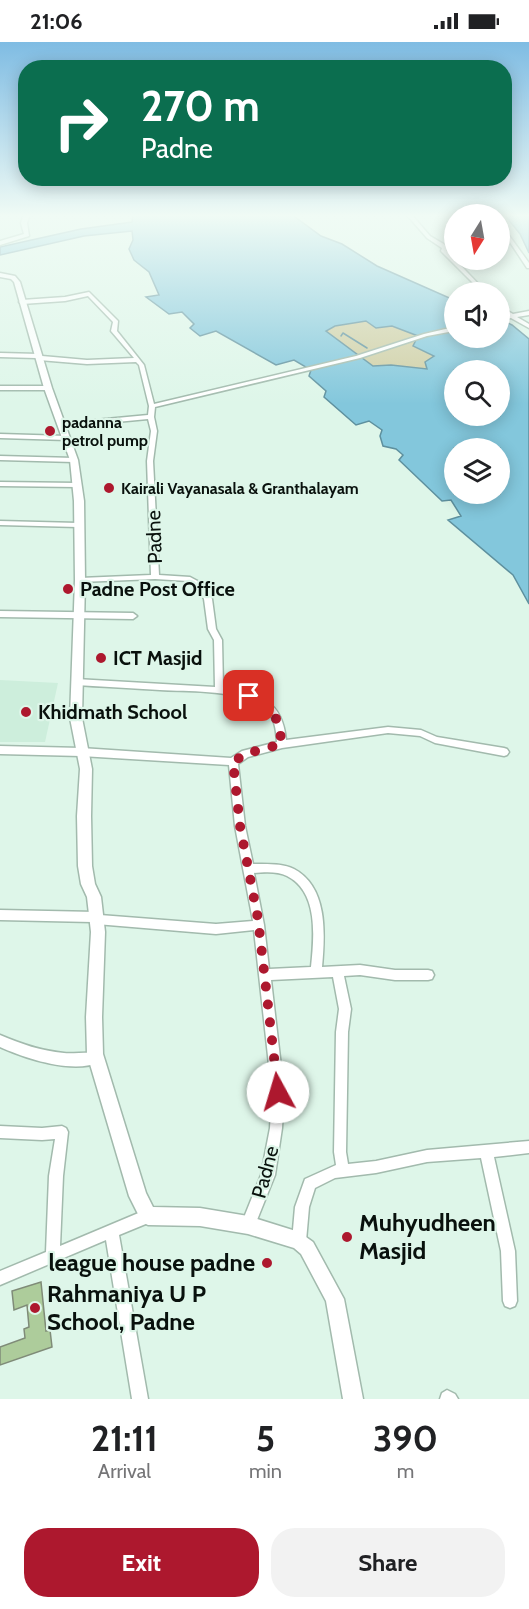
<!DOCTYPE html>
<html lang="en">
<head>
<meta charset="utf-8">
<style>
	body { margin:0; font-family:Cabin,sans-serif; background:#f2f2f2; color:#202124; height:100vh; display:flex; flex-direction:column; font-size:22px; white-space:nowrap }
	* { box-sizing:border-box; margin:0 }
	p { font-size:20px; color:#757577 }
	.icon { flex:none; width:33px; height:33px; fill:none; stroke:currentColor; stroke-width:2; stroke-linecap:round; stroke-linejoin:round }
	.map { position:relative; height:1357px; overflow:hidden }
	.drawer { display:flex; flex-direction:column; background:#fff; flex:1 }
	.drawer>* { flex:none }
	.top-card { position:absolute; left:18px; top:18px; width:494px; height:126px; border-radius:24px; box-shadow:0 3px 15px #0003; background:#0b6e4f; color:#fff; overflow:hidden }
	.needle { width:39px; rotate:191deg }
	.tools { position:absolute; left:444px; top:162px; display:grid; gap:12px }
	.tools a { display:grid; place-items:center; width:66px; height:66px; border-radius:50%; background:#fff; box-shadow:0 3px 15px #0003; font-size:30px }
	.pin { position:absolute; display:grid; place-items:center; width:51px; height:51px; color:#fff; margin:-26px; border-radius:12px; box-shadow:0 3px 9px #0006 }
	.me { position:absolute; width:66px; margin:-33px; rotate:354deg; stroke-linejoin:round; filter:drop-shadow(0 0 4px #0008) }
	.turn { display:flex; align-items:center; gap:21px; height:126px; padding:0 24px; font-size:27px }
	.turn .icon { width:78px; height:78px; stroke-width:2.5 }
	.turn b { display:block; font-size:42px; line-height:51px }
	.eta { display:flex; justify-content:space-evenly; align-items:center; height:102px; text-align:center }
	.eta b { font-size:36px; font-weight:700; line-height:42px }
	.button { display:flex; gap:12px; margin-top:auto; padding:12px 24px }
	.button a { flex:1; height:69px; border-radius:24px; background:#ad182e; color:#fff; font-size:24px; font-weight:700; line-height:69px; text-align:center }
	.button a+a { background:#f2f2f2; color:#202124 }
	.status { display:flex; justify-content:space-between; align-items:center; height:42px; padding:0 30px; background:#fff; direction:ltr }
	.status svg { height:16px; fill:currentColor }
	.map>svg:first-child { display:block }
	.built { fill:#cdeedc }
	.green { fill:#d0cea4 }
	.water { fill:#83c7dc; stroke:#5e909e; stroke-width:1.5; fill-rule:evenodd }
	.lines { fill:none; stroke-linecap:round; stroke-linejoin:round }
	.stream { stroke:#5e909e; stroke-width:1.5 }
	.building { fill:#adcc9b; stroke:#7f8b78; stroke-width:1.5 }
	.street-casing { stroke:#a2baad; stroke-width:3 }
	.secondary-casing { stroke:#a2baad; stroke-width:3 }
	.street { fill:#fff; fill-rule:evenodd }
	.secondary { fill:#fff; fill-rule:evenodd }
	.route { stroke:#ad182e; stroke-width:10; stroke-dasharray:0 18 }
	.poi-dot { fill:#ad182e; stroke:#def6e9; stroke-width:2 }
	.labels { text-anchor:middle; stroke-width:4.5; stroke-linejoin:round; paint-order:stroke }
	.far-poi-label { font-size:16px; font-weight:bold; fill:#09110d; stroke:#def6e9; text-anchor:start }
	.street-label { font-size:20px; fill:#09110d; stroke:#def6e9 }
	.poi-label { font-size:20px; font-weight:bold; fill:#09110d; stroke:#def6e9; text-anchor:start }
	.near-poi-label { font-size:24px; font-weight:bold; fill:#09110d; stroke:#def6e9; text-anchor:start }
</style>
</head>
<body>
<div class="status"><b>21:06</b><svg viewBox="0 0 49 12"><path d="M0 12V9h3v3zM5 12V6h3v6zM10 12V3h3v9zM15 12V0h3v12zM26 1h20v11H26zM47 4h2v5h-2z"/></svg></div>
<div class="map">
<svg width="529" height="1357" viewBox="0 0 529 1357">
	<rect width="100%" height="100%" fill="#def6e9"/>
	<polygon class="built" points="0,638 58,641 45,700 0,700"/>
	<path class="green" d="M366,279l10,7 16,-2 26,10 -5,10 22,10 -8,14 -36,-5 -18,1 -47,-35c13,-8 25,-9 40,-10z"/>
	<g class="water">
		<path d="M133,172h158l30,22 21,8 35,22 77,34v38h46v-19l12,6 17,14v265l-16,-29 -65,-55 13,-4 -10,-16 -9,1 -43,-41 4,-5 -7,-6 -13,-3 -3,-10 2,-6 -13,-9 -13,4 -32,-28 2,-6 -17,-15 2,-6 -17,-10 -18,5 -60,-34 -16,5 -10,-8 4,-4 -12,-12 -13,2 -23,-17 13,-2 -10,-23 -15,-12 -5,-11 4,-9 -1,-9 -48,5 -84,19v-8l81,-18 51,-7zM366,279l10,7 16,-2 26,10 -5,10 21,10 -9,6 2,7 -36,-4 -18,1 -47,-35 9,-5zM454,328h46v46h-46zM454,406h46v46h-46z"/>
		<polygon points="504,172 529,172 529,211 520,192"/>
	</g>
	<g class="lines">
		<polyline class="stream" points="341,294 343,291 367,306"/>
	</g>
	<polygon class="building" points="41,1240 46,1289 50,1288 52,1305 0,1323 0,1305 25,1296 24,1287 29,1285 27,1263 14,1268 12,1249"/>
	<g class="lines">
		<g class="street-casing">
			<g id="street">
				<polygon points="406,172 411,172 430,194 447,204 446,208 486,250 482,250 441,209 442,206 427,196"/>
				<polygon points="500,181 529,221 529,226 527,226 500,185"/>
				<path d="M89,250l29,29 -1,10 27,34 10,39 202,-48 68,-22 30,-7v4l-27,5 -67,22 -205,49 -1,10 3,14 -4,30 6,114 31,2 15,8 7,14 4,30 6,11 1,48c36,7 59,11 63,52l102,-13 33,3 16,7 67,11 3,1 2,3 -2,3 -3,1 -69,-13 -15,-7 -32,-3 -106,15 -34,9 -10,7 7,62 8,38c13,0 29,-1 41,5 34,18 31,65 28,98l38,-2 35,5h33l4,1 2,4 -2,4 -4,1h-33l-35,-5 -16,1 7,33 -3,23 -2,120 2,12 28,-3 51,-11 102,-9v12l-35,4 21,94 2,50 -2,5 -5,2 -5,-2 -2,-5 -2,-50 -20,-93 -54,4 -51,11 -41,5 -20,10 -6,19 -3,34 -2,5 -5,2 -5,-2 -2,-5 3,-34 10,-28 31,-14 -2,-13 2,-120 3,-23 -6,-32 -62,3 13,112 -2,36 -7,47 -22,55 -5,2 -5,-2 -2,-5 20,-50 9,-47 2,-36 -18,-162 -38,4 -120,-10 -4,-2 -92,-2v-10l96,2 4,3 116,9 37,-3 -18,-95 -6,-61 -148,-9 -81,-2v-8l81,2 150,10 11,-7 35,-9c-1,-13 -2,-25 -13,-34 -25,-19 -73,-16 -104,-18 -28,-2 -56,-3 -84,-5l-4,-3 4,-3 139,8 -1,-47 -6,-11 -4,-30 -6,-12 -10,-6 -33,-2 -75,3 -4,-2 4,-2 71,-3 -4,-114 4,-30 -3,-12 -84,8 -3,-2 3,-2 84,-8 1,-9 -10,-41 -3,-3 -49,2 -48,-4 -3,-2 -36,-1v-4l39,1 3,2 45,4 47,-2 -23,-27 2,-9 -25,-26 -23,5 -43,3 -3,-2 3,-2 43,-3zM254,831c10,-1 24,-2 33,3 32,16 27,62 24,91l-42,2 -5,-44z"/>
				<polygon points="500,265 513,272 529,269 529,273 517,275 529,282 529,286 511,276 500,278 500,274 507,273 500,269"/>
				<polygon points="0,344 48,344 51,346 48,348 0,348"/>
				<polygon points="0,392 67,394 70,396 67,398 0,396"/>
				<polygon points="0,414 74,416 77,418 74,420 0,418"/>
				<polygon points="0,440 77,441 80,443 77,445 0,444"/>
				<polygon points="0,479 78,481 82,483 78,485 0,483"/>
				<polygon points="0,569 133,571 137,574 133,577 0,575"/>
				<path d="M0,993c21,9 41,16 64,18 10,1 29,-2 37,1l2,4 -2,4c-29,12 -74,-3 -101,-15z"/>
				<polygon points="0,1084 42,1086 62,1084 66,1086 68,1090 63,1134 60,1204 148,1167 153,1169 155,1174 153,1179 119,1193 148,1357 132,1357 106,1198 0,1243 0,1229 46,1210 49,1134 55,1097 42,1098 0,1096"/>
				<polygon points="447,1348 455,1352 458,1357 440,1357 442,1351"/>
			</g>
		</g>
		<g class="secondary-casing">
			<g id="secondary">
				<polygon points="24,172 30,172 27,181 29,194 0,203 0,199 24,192 21,181"/>
				<polygon points="0,231 15,234 20,240 52,346 78,418 84,459 85,538 82,676 92,727 91,774 92,824 95,842 101,855 105,890 102,975 103,1012 146,1151 153,1165 200,1166 248,1174 299,1190 313,1200 344,1257 363,1357 343,1357 326,1259 301,1212 294,1206 248,1192 200,1184 148,1183 142,1180 129,1154 87,1012 86,975 91,890 87,855 81,842 78,824 77,774 80,727 70,676 75,538 74,459 70,418 44,346 14,240 11,237 0,235"/>
			</g>
		</g>
		<use href="#street" class="street"/>
		<use href="#secondary" class="secondary"/>
	</g>
	<linearGradient id="sky" x2="0" y2="1"><stop stop-color="#7fbce3"/><stop offset="0.48" stop-color="#f0fbf5"/><stop offset="1" stop-color="#f0fbf5" stop-opacity="0"/></linearGradient>
	<rect width="529" height="362" fill="url(#sky)"/>
	<g class="lines">
		<path class="route" d="M249,654c27,14 28,19 33,48l-37,10 -12,8 7,64 18,93 20,173"/>
	</g>
	<g class="poi-dot">
		<circle cx="50" cy="389" r="6"/>
		<circle cx="109" cy="446" r="6"/>
		<circle cx="68" cy="547" r="6"/>
		<circle cx="101" cy="616" r="6"/>
		<circle cx="26" cy="670" r="6"/>
		<circle cx="347" cy="1195" r="6"/>
		<circle cx="267" cy="1221" r="6"/>
		<circle cx="35" cy="1266" r="6"/>
	</g>
	<g class="labels">
		<g class="far-poi-label">
			<text x="62" y="386">padanna<tspan x="62" dy="18">petrol pump</tspan></text>
			<text x="121" y="452">Kairali Vayanasala &amp; Granthalayam</text>
		</g>
		<g class="street-label">
			<text transform="translate(154 495) rotate(-92)" y="7">Padne</text>
			<text transform="translate(265 1130) rotate(-75)" y="7">Padne</text>
		</g>
		<g class="poi-label">
			<text x="80" y="554">Padne Post Office</text>
			<text x="113" y="623">ICT Masjid</text>
			<text x="38" y="677">Khidmath School</text>
		</g>
		<g class="near-poi-label">
			<text x="359" y="1189">Muhyudheen<tspan x="359" dy="28">Masjid</tspan></text>
			<text x="255" y="1229" text-anchor="end">league house padne</text>
			<text x="47" y="1260">Rahmaniya U P<tspan x="47" dy="28">School, Padne</tspan></text>
		</g>
	</g>
</svg>
<div class="tools">
<a><svg class="needle" viewBox="-14 -14 28 28"><path d="M0-13l5 13h-10z" fill="#e53935"/><path d="M0 13l5-13h-10z" fill="#757577"/></svg></a>
<a><svg class="icon" aria-label="sound" viewBox="0 0 24 24"><path d="M4 9h4l5-4v14l-5-4H4zM17 9q2 3 0 6"/></svg></a>
<a><svg class="icon" aria-label="search" viewBox="0 0 24 24"><circle cx="10" cy="10" r="6"/><path d="M15 15l6 6"/></svg></a>
<a><svg class="icon" aria-label="layers" viewBox="0 0 24 24"><path d="M12 4l9 5-9 5-9-5zM3 14l9 5 9-5"/></svg></a>
</div>
<div class="pin" style="left:249px;top:654px;background:#d93025"><svg class="icon" aria-label="arrive" viewBox="0 0 24 24"><path d="M6 21V4h12l-3 4 3 4H6"/></svg></div>
<svg class="me" style="left:278px;top:1050px" viewBox="-20 -20 40 40"><circle r="19" fill="#fff"/><path d="M0-13L10 11 0 6-10 11z" fill="#ad182e"/></svg>
<div class="top-card">
<div class="turn"><svg class="icon" aria-label="right" viewBox="0 0 24 24"><path d="M7 20v-9h11M14 6l5 5-5 5"/></svg><div><b>270 m</b>Padne</div></div>
</div>
</div>
<section class="drawer">
<div class="eta">
<div><b>21:11</b><p>Arrival</p></div>
<div><b>5</b><p>min</p></div>
<div><b>390</b><p>m</p></div>
</div>
<div class="button"><a>Exit</a><a>Share</a></div>
</section>
</body>
</html>
